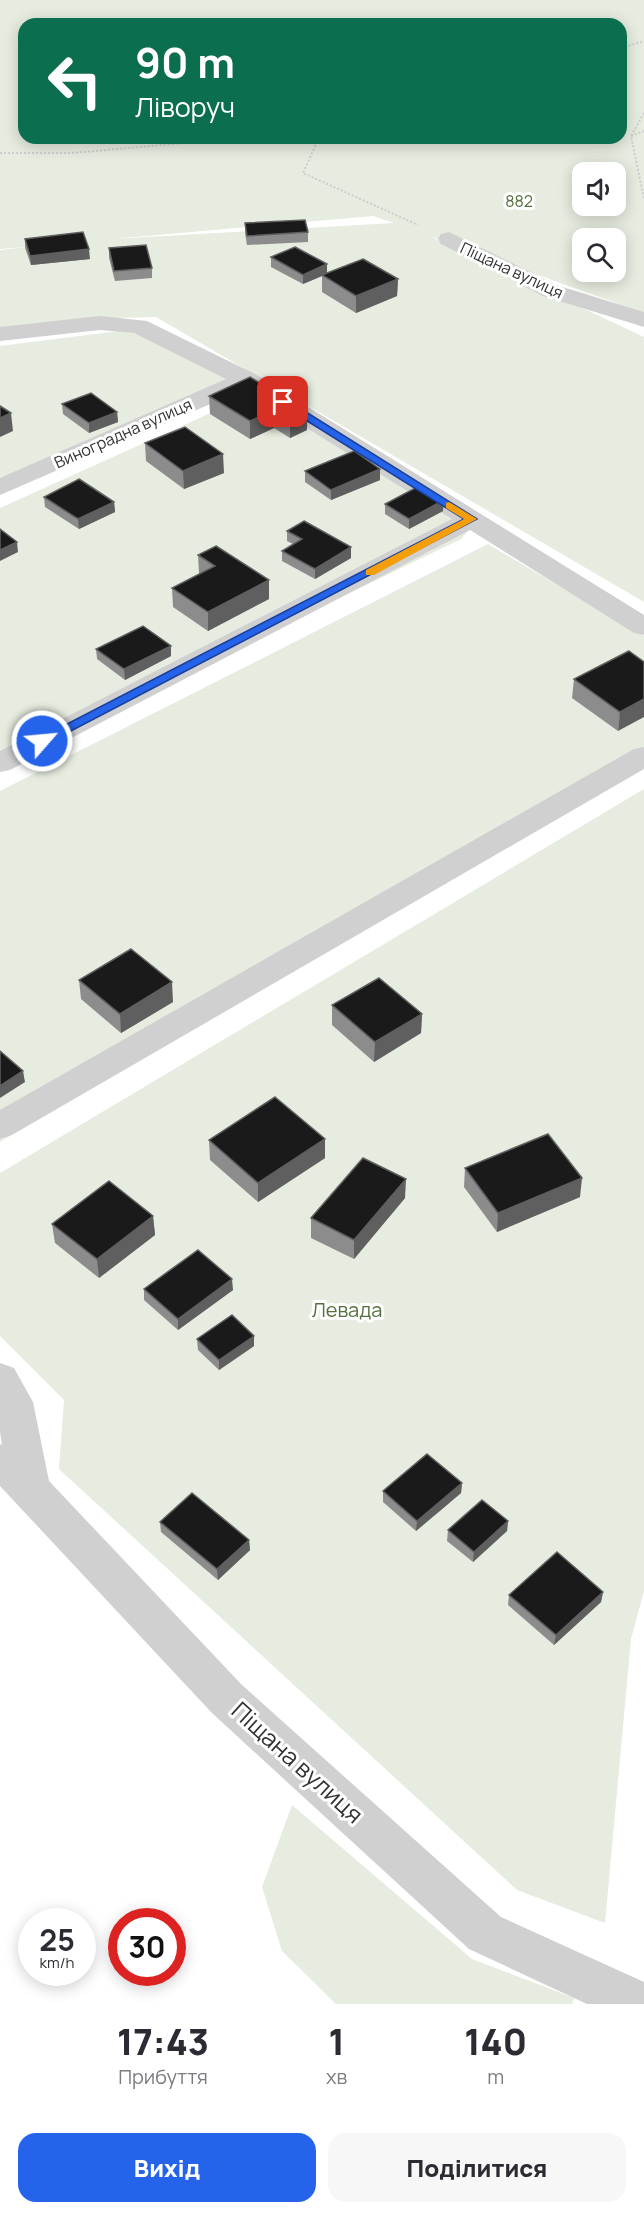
<!DOCTYPE html>
<html lang="uk">
<head>
<meta charset="utf-8">
<style>
	body { margin:0; font-family:Manrope,sans-serif; background:#f7f7f7; color:#2b2b33; height:100vh; display:flex; flex-direction:column; font-size:22px; white-space:nowrap }
	* { box-sizing:border-box; margin:0 }
	p { font-size:20px; color:#7c7c81 }
	.icon { flex:none; width:33px; height:33px; fill:none; stroke:currentColor; stroke-width:2; stroke-linecap:round; stroke-linejoin:round }
	.map { position:relative; height:2004px; overflow:hidden }
	.details { display:flex; flex-direction:column; background:#fff; flex:1 }
	.details>* { flex:none }
	.banner { position:absolute; left:18px; top:18px; width:609px; height:126px; border-radius:18px; box-shadow:0 3px 15px #0003; background:#0b6e4f; color:#fff; overflow:hidden }
	.tools { position:absolute; left:572px; top:162px; display:grid; gap:12px }
	.tools a { display:grid; place-items:center; width:54px; height:54px; border-radius:12px; background:#fff; box-shadow:0 3px 15px #0003; font-size:30px }
	.speed { position:absolute; left:18px; top:1908px; display:flex; gap:12px; font-size:30px; font-weight:700; text-align:center }
	.speed>* { display:grid; place-content:center; width:78px; height:78px; border-radius:50%; background:#fff; box-shadow:0 3px 15px #0003; line-height:1 }
	.speed small { font-size:15px; font-weight:400 }
	.speed .limit { border:9px solid #d22; background:#fff; color:#111 }
	.pin { position:absolute; display:grid; place-items:center; width:51px; height:51px; color:#fff; margin:-26px; border-radius:12px; box-shadow:0 3px 9px #0006 }
	.me { position:absolute; width:66px; margin:-33px; rotate:63deg; stroke-linejoin:round; filter:drop-shadow(0 0 4px #0008) }
	.turn { display:flex; align-items:center; gap:21px; height:126px; padding:0 18px; font-size:27px }
	.turn .icon { width:78px; height:78px; stroke-width:2.5 }
	.turn b { display:block; font-size:42px; line-height:51px }
	.eta { display:flex; justify-content:space-evenly; align-items:center; height:102px; text-align:center }
	.eta b { font-size:36px; font-weight:800; line-height:42px }
	.action { display:flex; gap:12px; margin-top:auto; padding:12px 18px }
	.action a { flex:1; height:69px; border-radius:18px; background:#2563eb; color:#fff; font-size:24px; font-weight:800; line-height:69px; text-align:center }
	.action a+a { background:#f7f7f7; color:#2b2b33 }
	.map>svg:first-child { display:block }
	.green { fill:#e6ecdf; fill-rule:evenodd }
	.lines { fill:none; stroke-linecap:round; stroke-linejoin:round }
	.path { stroke:#cdcdcd; stroke-width:2; stroke-dasharray:2 2; stroke-linecap:butt }
	.minor { fill:#d0d0d0; fill-rule:evenodd }
	.wall { fill:#8c8c8c }
	.shaded-wall { fill:#5f5f5f }
	.building { fill:#1a1a1a; stroke:#5f5f5f; stroke-width:1.5 }
	.route { fill:#2563eb; stroke:#184099; stroke-width:1.5 }
	.slow { fill:#f59e0b }
	.labels { text-anchor:middle; stroke-width:6; stroke-linejoin:round; paint-order:stroke }
	.far-park-label { font-size:16px; fill:#56703f; stroke:#fff }
	.far-street-label { font-size:16px; fill:#333; stroke:#fff }
	.park-label { font-size:20px; fill:#56703f; stroke:#fff }
	.near-street-label { font-size:24px; fill:#333; stroke:#fff }
</style>
</head>
<body>
<div class="map">
<svg width="644" height="2004" viewBox="0 0 644 2004">
	<rect width="100%" height="100%" fill="#fff"/>
	<g class="green">
		<path d="M0,0h644v313l-215,-77 215,101v265l-488,-285 -40,1 -116,18v-86l27,-3 -27,2zM24,24h597v114h-597zM582,172h33v34h-33zM373,216l21,7 -282,16zM582,238h33v34h-33z"/>
		<polygon points="119,331 156,337 239,380 0,488 0,346"/>
		<polygon points="257,392 474,524 461,539 0,763 0,508"/>
		<polygon points="488,544 644,636 644,749 0,1142 0,791"/>
		<polygon points="644,789 644,1591 631,1639 605,1923 517,1890 59,1469 64,1400 0,1336 0,1173"/>
		<polygon points="292,1805 472,1959 574,1998 572,2004 336,2004 282,1951 262,1887"/>
	</g>
	<g class="lines">
		<g class="path">
			<polyline points="621,48 644,41"/>
			<polyline points="644,113 631,136 644,199"/>
			<polyline points="631,136 644,131"/>
			<polyline points="319,138 303,173 418,225"/>
			<polyline points="0,153 72,153 240,138"/>
		</g>
		<g class="minor">
			<polygon points="449,232 559,286 644,312 644,327 543,296 441,244 438,239 441,234"/>
			<polygon points="100,316 147,321 255,374 644,615 644,635 634,633 470,530 10,770 0,772 0,751 452,519 245,389 0,495 0,478 226,379 134,333 100,330 0,341 0,327"/>
			<polygon points="644,747 644,769 12,1135 0,1139 0,1110 634,749"/>
			<polygon points="0,1363 14,1368 33,1402 49,1481 242,1685 501,1917 644,1982 644,2004 587,2004 469,1949 212,1713 0,1486 0,1444 2,1445 0,1432"/>
		</g>
	</g>
	<g class="wall">
		<polygon points="245,223 308,232 308,242 247,245 245,233"/>
		<polygon points="25,239 90,259 31,265 25,248"/>
		<polygon points="109,248 152,268 152,278 115,281 109,258"/>
		<polygon points="271,257 327,273 398,279 397,296 356,313 322,292 322,276 303,284 271,267"/>
		<polygon points="209,396 307,412 307,430 290,438 274,428 250,439 210,414"/>
		<polygon points="62,404 117,412 118,422 89,433 63,414"/>
		<polygon points="145,443 224,473 184,489 146,461"/>
		<polygon points="305,471 380,480 331,500 305,482"/>
		<polygon points="44,497 114,502 115,512 79,529 45,507"/>
		<polygon points="385,504 443,511 409,529 385,514"/>
		<polygon points="287,531 351,547 351,558 315,579 282,561 282,551 293,544 287,541"/>
		<polygon points="198,555 269,580 269,599 208,631 173,607 172,588 200,574 199,574"/>
		<polygon points="96,649 171,656 125,680 97,659"/>
		<polygon points="629,651 618,731 572,698 574,679"/>
		<polygon points="79,980 173,1002 121,1033 81,999"/>
		<polygon points="332,1005 422,1014 421,1033 374,1062 332,1025"/>
		<polygon points="325,1139 325,1158 258,1202 210,1160 209,1140"/>
		<polygon points="465,1168 580,1197 497,1232 464,1187"/>
		<polygon points="405,1198 354,1259 311,1238 311,1218"/>
		<polygon points="153,1216 155,1235 99,1278 55,1243 52,1224"/>
		<polygon points="144,1289 233,1290 178,1330 144,1300"/>
		<polygon points="254,1336 254,1346 219,1370 198,1350 197,1339"/>
		<polygon points="462,1483 461,1493 416,1531 383,1502 383,1491"/>
		<polygon points="508,1521 507,1531 473,1562 447,1541 448,1530"/>
		<polygon points="160,1522 249,1540 250,1550 218,1580 161,1532"/>
		<polygon points="603,1592 601,1602 554,1645 508,1605 509,1595"/>
	</g>
	<g class="shaded-wall">
		<polygon points="89,249 90,259 31,265 30,256"/>
		<polygon points="327,264 327,273 322,275 322,276 303,284 303,275"/>
		<polygon points="398,279 397,296 356,313 356,296"/>
		<polygon points="274,410 274,428 250,439 250,421"/>
		<polygon points="117,412 118,422 89,433 89,423"/>
		<polygon points="307,412 307,430 290,438 290,419"/>
		<polygon points="11,413 13,431 0,437 0,418"/>
		<polygon points="223,454 224,473 184,489 183,471"/>
		<polygon points="380,469 380,480 331,500 331,490"/>
		<polygon points="444,500 443,511 409,529 409,519"/>
		<polygon points="114,502 115,512 79,529 78,519"/>
		<polygon points="17,542 18,552 0,561 0,550"/>
		<polygon points="351,547 351,558 315,579 315,569"/>
		<polygon points="269,580 269,599 208,631 208,612"/>
		<polygon points="171,646 171,656 125,680 124,669"/>
		<polygon points="644,699 644,717 618,731 620,712"/>
		<polygon points="172,982 173,1002 121,1033 120,1014"/>
		<polygon points="422,1014 421,1033 374,1062 375,1042"/>
		<polygon points="23,1071 25,1082 0,1098 0,1086"/>
		<polygon points="325,1139 325,1158 258,1202 258,1183"/>
		<polygon points="582,1178 580,1197 497,1232 498,1213"/>
		<polygon points="406,1179 405,1198 354,1259 354,1240"/>
		<polygon points="153,1216 155,1235 99,1278 97,1259"/>
		<polygon points="232,1279 233,1290 178,1330 178,1319"/>
		<polygon points="254,1336 254,1346 219,1370 219,1360"/>
		<polygon points="462,1483 461,1493 416,1531 417,1521"/>
		<polygon points="508,1521 507,1531 473,1562 474,1552"/>
		<polygon points="249,1540 250,1550 218,1580 217,1569"/>
		<polygon points="603,1592 601,1602 554,1645 556,1635"/>
	</g>
	<g class="building">
		<polygon points="305,220 308,232 247,236 245,223"/>
		<polygon points="83,232 89,249 30,256 25,239"/>
		<polygon points="146,245 152,268 114,271 109,248"/>
		<polygon points="295,247 327,264 303,275 271,257"/>
		<polygon points="363,259 398,279 356,296 322,275"/>
		<polygon points="250,377 307,412 290,419 274,410 250,421 209,396"/>
		<polygon points="91,393 117,412 89,423 62,404"/>
		<polygon points="0,406 11,413 0,418"/>
		<polygon points="185,427 223,454 183,471 145,443"/>
		<polygon points="354,451 380,469 331,490 305,471"/>
		<polygon points="79,479 114,502 78,519 44,497"/>
		<polygon points="419,486 444,500 409,519 385,504"/>
		<polygon points="304,521 351,547 315,569 282,551 302,539 287,531"/>
		<polygon points="0,529 17,542 0,550"/>
		<polygon points="216,546 269,580 208,612 172,588 215,566 198,555"/>
		<polygon points="143,626 171,646 124,669 96,649"/>
		<polygon points="629,651 644,662 644,699 620,712 574,679"/>
		<polygon points="131,949 172,982 120,1014 79,980"/>
		<polygon points="379,978 422,1014 375,1042 332,1005"/>
		<polygon points="0,1051 23,1071 0,1086"/>
		<polygon points="275,1097 325,1139 258,1183 209,1140"/>
		<polygon points="548,1134 582,1178 498,1213 465,1168"/>
		<polygon points="363,1158 406,1179 354,1240 311,1218"/>
		<polygon points="109,1181 153,1216 97,1259 52,1224"/>
		<polygon points="198,1250 232,1279 178,1319 144,1289"/>
		<polygon points="232,1315 254,1336 219,1360 197,1339"/>
		<polygon points="427,1454 462,1483 417,1521 383,1491"/>
		<polygon points="192,1493 249,1540 217,1569 160,1522"/>
		<polygon points="482,1500 508,1521 474,1552 448,1530"/>
		<polygon points="557,1552 603,1592 556,1635 509,1595"/>
	</g>
	<polygon class="route" points="280,400 287,400 477,519 46,744 38,744 38,739 464,519 280,404"/>
	<polygon class="slow" points="449,502 477,519 374,575 366,575 366,570 464,519 446,508 446,503"/>
	<g class="labels">
		<g class="far-park-label">
			<text x="519" y="207">882</text>
		</g>
		<g class="far-street-label">
			<text transform="translate(512 270) rotate(25)" y="6">Піщана вулиця</text>
			<text transform="translate(123 433) rotate(-24)" y="6">Виноградна вулиця</text>
		</g>
		<g class="park-label">
			<text x="347" y="1317">Левада</text>
		</g>
		<g class="near-street-label">
			<text transform="translate(297 1763) rotate(42)" y="8">Піщана вулиця</text>
		</g>
	</g>
</svg>
<div class="tools">
<a><svg class="icon" aria-label="sound" viewBox="0 0 24 24"><path d="M4 9h4l5-4v14l-5-4H4zM17 9q2 3 0 6"/></svg></a>
<a><svg class="icon" aria-label="search" viewBox="0 0 24 24"><circle cx="10" cy="10" r="6"/><path d="M15 15l6 6"/></svg></a>
</div>
<div class="speed"><div>25<small>km/h</small></div><div class="limit">30</div></div>
<div class="pin" style="left:283px;top:402px;background:#d93025"><svg class="icon" aria-label="arrive" viewBox="0 0 24 24"><path d="M6 21V4h12l-3 4 3 4H6"/></svg></div>
<svg class="me" style="left:42px;top:741px" viewBox="-20 -20 40 40"><circle r="17" fill="#2563eb" stroke="#fff" stroke-width="3"/><path d="M0-11L8 9 0 5-8 9z" fill="#fff"/></svg>
<div class="banner">
<div class="turn"><svg class="icon" aria-label="left" viewBox="0 0 24 24"><path d="M17 20v-9H6M10 6l-5 5 5 5"/></svg><div><b>90 m</b>Ліворуч</div></div>
</div>
</div>
<section class="details">
<div class="eta">
<div><b>17:43</b><p>Прибуття</p></div>
<div><b>1</b><p>хв</p></div>
<div><b>140</b><p>m</p></div>
</div>
<div class="action"><a>Вихід</a><a>Поділитися</a></div>
</section>
</body>
</html>
